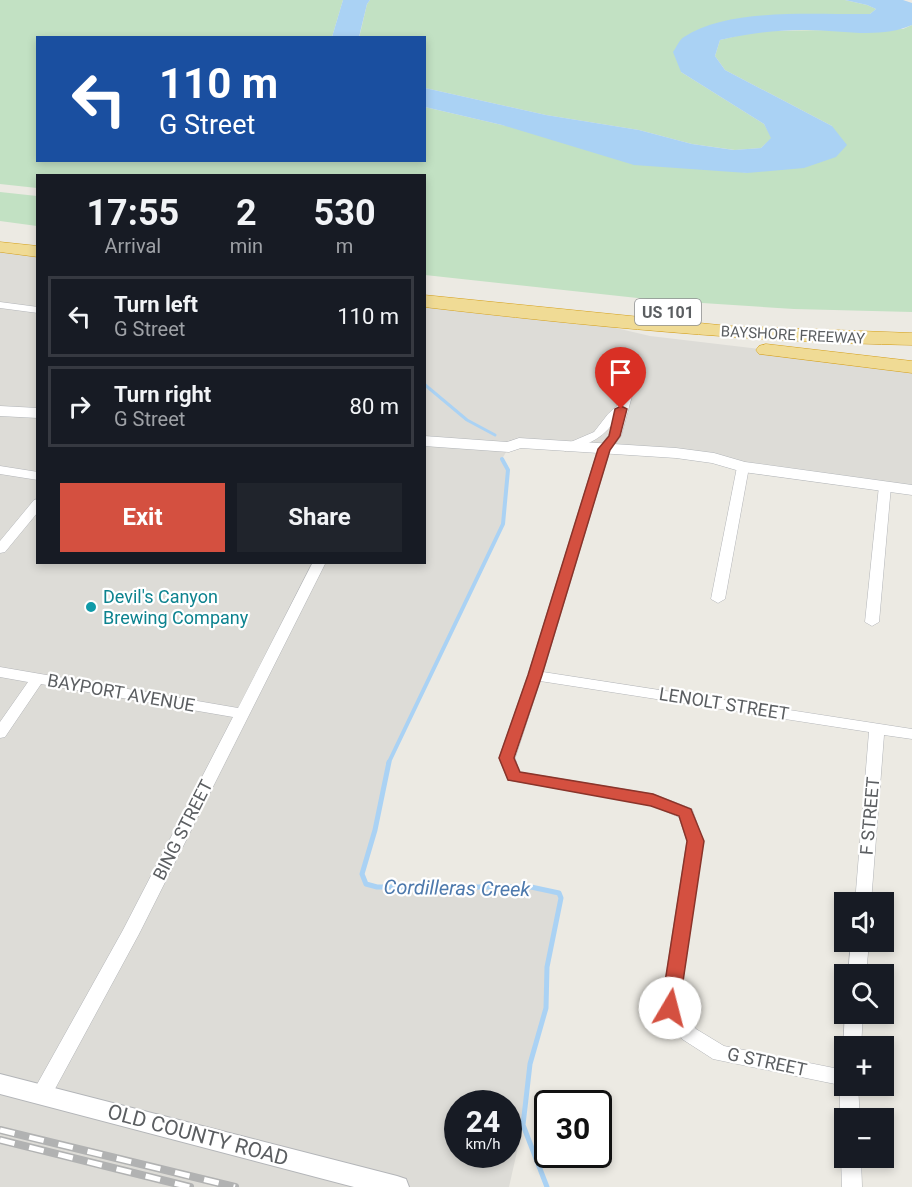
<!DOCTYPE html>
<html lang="en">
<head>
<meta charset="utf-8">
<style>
	body { margin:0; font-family:Roboto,sans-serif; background:#20242c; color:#f1f3f6; height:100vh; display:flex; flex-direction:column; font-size:22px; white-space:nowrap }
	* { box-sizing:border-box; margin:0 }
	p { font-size:20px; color:#9ea1a6 }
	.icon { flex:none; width:33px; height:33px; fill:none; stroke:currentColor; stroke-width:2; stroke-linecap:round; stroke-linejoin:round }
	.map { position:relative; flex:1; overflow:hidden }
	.drawer { position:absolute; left:36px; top:174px; width:390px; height:390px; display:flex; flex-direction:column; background:#171b24; border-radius:0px; box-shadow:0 3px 9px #0003 }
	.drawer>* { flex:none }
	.guide { position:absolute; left:36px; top:36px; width:390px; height:126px; border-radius:0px; box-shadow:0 3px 9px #0003; background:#1a4fa0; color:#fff; overflow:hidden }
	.tools { position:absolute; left:834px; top:892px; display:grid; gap:12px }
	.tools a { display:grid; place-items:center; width:60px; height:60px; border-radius:0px; background:#171b24; box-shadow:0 3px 9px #0003; font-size:30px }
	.speed { position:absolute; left:444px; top:1090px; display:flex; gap:12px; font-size:30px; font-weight:700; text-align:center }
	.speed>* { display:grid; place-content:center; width:78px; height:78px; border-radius:50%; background:#171b24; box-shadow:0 3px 9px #0003; line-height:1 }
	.speed small { font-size:15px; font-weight:400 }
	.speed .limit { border:3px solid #111; border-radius:9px; background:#fff; color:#111 }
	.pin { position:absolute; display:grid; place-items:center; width:51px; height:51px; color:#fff; margin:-62px -26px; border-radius:50% 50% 50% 0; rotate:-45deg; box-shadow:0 0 6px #0007 }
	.pin .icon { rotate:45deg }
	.me { position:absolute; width:66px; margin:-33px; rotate:8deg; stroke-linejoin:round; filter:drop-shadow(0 0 4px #0008) }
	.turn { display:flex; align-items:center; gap:21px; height:126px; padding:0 24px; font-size:27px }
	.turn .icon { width:78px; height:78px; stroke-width:2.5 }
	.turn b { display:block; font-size:42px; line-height:51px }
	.eta { display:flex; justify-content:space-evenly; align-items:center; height:102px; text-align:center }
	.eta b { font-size:36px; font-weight:700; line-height:42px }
	.button { display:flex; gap:12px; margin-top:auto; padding:12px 24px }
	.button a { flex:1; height:69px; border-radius:0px; background:#d45040; color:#fff; font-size:24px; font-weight:700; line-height:69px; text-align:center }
	.button a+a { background:#20242c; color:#f1f3f6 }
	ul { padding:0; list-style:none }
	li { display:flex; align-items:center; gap:18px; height:81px; margin:0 12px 9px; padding:0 12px; border:3px solid #363941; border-radius:0px }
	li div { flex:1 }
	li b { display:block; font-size:22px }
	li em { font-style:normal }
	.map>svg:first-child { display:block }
	.industrial { fill:#dddcd7; fill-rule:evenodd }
	.green { fill:#c2e1c3 }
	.water { fill:#aad2f4 }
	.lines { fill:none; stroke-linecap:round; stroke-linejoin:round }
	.stream-far2 { stroke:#aad2f4; stroke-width:3 }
	.stream-far1 { stroke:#aad2f4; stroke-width:4 }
	.stream { stroke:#aad2f4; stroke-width:5 }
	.minor-casing { stroke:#b3b5b8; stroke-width:1 }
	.tertiary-casing { stroke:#b3b5b8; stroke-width:2 }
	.secondary-casing { stroke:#b2b5b8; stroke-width:1 }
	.motorway-casing { stroke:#d49f1a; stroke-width:1 }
	.minor { fill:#fff; fill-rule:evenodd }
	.tertiary { fill:#fff; fill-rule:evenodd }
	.secondary { fill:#fff; fill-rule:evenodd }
	.motorway { fill:#f0db95; fill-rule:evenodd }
	.rail-casing { stroke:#b1b2b2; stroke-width:8 }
	.rail { stroke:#fff; stroke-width:5; stroke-dasharray:15; stroke-linecap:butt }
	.route { fill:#d45040; stroke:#8a342a; stroke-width:1.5 }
	.culture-dot { fill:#0f9aa8; stroke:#fff; stroke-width:2 }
	.labels { text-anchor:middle; stroke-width:4.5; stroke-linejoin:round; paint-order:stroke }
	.far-street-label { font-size:15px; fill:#5b5e61; stroke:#fff }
	.shield { fill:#fff; stroke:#8c8e90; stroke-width:1.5 }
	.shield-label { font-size:16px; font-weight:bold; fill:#5b5e61 }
	.culture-label { font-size:18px; fill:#0d838f; stroke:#fff; text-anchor:start }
	.street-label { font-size:18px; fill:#5b5e61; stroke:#fff }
	.water-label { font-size:20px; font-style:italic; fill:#4d79ac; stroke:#fff }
	.near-street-label { font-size:21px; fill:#5b5e61; stroke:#fff }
</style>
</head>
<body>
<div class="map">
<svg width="912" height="1187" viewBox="0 0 912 1187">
	<rect width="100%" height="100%" fill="#eceae3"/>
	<path class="industrial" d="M0,247l37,5 1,310h386l1,-261 157,19 68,16 262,31v123l-198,-32 -205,-11 -7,12 6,11 -5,54 -18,41 -96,196 -14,69 -13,44 4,10 11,3h154l28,6 2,5 -14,69 -1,41 -16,56 -7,61 -14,62h-509zM458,1104h50v51h-50z"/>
	<g class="green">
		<polygon points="0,0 343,0 332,37 38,38 38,160 424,160 425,107 502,125 747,173 832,126 725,70 715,56 720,40 757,31 903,29 912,25 912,312 794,309 656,300 425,275 424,176 38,176 37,188 0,184"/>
		<polygon points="370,0 845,0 867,5 876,9 870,14 743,18 681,72 764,124 772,138 761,148 735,150 692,144 639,130 546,115 425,88 424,38 359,38 367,4"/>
		<polygon points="0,192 37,196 37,226 0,221"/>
	</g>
	<g class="water">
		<polygon points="343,0 370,0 367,4 359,37 332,37"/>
		<path d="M845,0h58l9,3v22c-33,15 -75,4 -110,5 -28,0 -54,4 -82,10l-5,16 10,14 107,56 15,19 -11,12 -32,11 -57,5 -113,-8 -132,-40 -77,-18v-19l121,27 93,15 53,14 42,6 27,-2 10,-10 -7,-14 -83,-52 -8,-20c3,-4 6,-12 11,-15 45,-30 133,-22 186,-23l6,-5 -9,-4z"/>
	</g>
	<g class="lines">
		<polyline class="stream-far2" points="424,384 467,420 495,435"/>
		<polyline class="stream-far1" points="388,764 503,524 508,470 502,459"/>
		<polyline class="stream" points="389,762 375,830 362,874 366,884 377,887 531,887 559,893 561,898 547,967 546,1008 530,1064 523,1125 547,1187"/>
		<g class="minor-casing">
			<g id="minor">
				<polygon points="0,302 38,307 38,313 0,308"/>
				<path d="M626,393l6,3 -11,40 -11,14 -67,222 369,57v10l-28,-4 -13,168h-16l14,-171 -329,-51 -25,77 4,14 134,22 39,15 11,32 -24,166 17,22 28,17 120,24v16h14l2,33h-16v7l-4,-7v-34l-127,-26 -31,-20 -21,-31 26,-167 -8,-24 -28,-12 -143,-25 -9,-22 29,-83 70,-226 11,-14 4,-12c-13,18 -28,22 -48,28l-6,-4 35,-15 14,-18 9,-8 5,-12z"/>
				<polygon points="743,463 749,467 725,599 718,603 711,599 737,467"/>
				<polygon points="0,466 38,472 38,480 0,474"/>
				<polygon points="885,482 891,486 879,622 872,626 865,622 879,486"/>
				<polygon points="38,499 38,512 5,552 0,553 0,541 34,500"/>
				<polygon points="313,562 326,562 139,934 49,1100 42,1102 35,1100 32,1094 35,1088 123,930 233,717 41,684 5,737 0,738 0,722 28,682 0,677 0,667 238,708"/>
				<polygon points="851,942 869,942 866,975 848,975"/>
				<polygon points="845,1014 863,1014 861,1047 844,1047 844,1051 843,1047"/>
				<polygon points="844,1152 844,1158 861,1158 862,1187 842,1187 841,1158"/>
			</g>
		</g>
		<g class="tertiary-casing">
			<polygon id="tertiary" points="0,1074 397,1176 406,1179 409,1187 354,1187 0,1094"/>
		</g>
		<g class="secondary-casing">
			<g id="secondary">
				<polygon points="0,406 38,408 38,418 0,416"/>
				<polygon points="424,436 507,442 519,438 676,448 714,453 745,462 912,485 912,495 743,472 712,463 676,458 521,448 509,452 424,446"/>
			</g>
		</g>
		<g class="motorway-casing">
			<g id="motorway">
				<polygon points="0,242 38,246 38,257 0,252"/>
				<path d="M424,295l305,31 183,7v12c-163,-3 -325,-19 -488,-38z"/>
				<polygon points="766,344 912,361 912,373 759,354 756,350 759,346"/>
			</g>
		</g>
		<use href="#minor" class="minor"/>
		<use href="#tertiary" class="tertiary"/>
		<use href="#secondary" class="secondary"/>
		<use href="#motorway" class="motorway"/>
		<g class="rail-casing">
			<g id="rail">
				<polyline points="0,1130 235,1187"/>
				<polyline points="0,1140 190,1187"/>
			</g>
		</g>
		<use href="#rail" class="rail"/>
	</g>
	<polygon class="route" points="621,406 627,409 620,436 610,450 542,675 514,758 520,772 653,794 691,809 704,841 679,1008 677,1014 670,1016 664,1014 661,1008 687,841 679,816 651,806 508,780 499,758 528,675 598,449 609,436 615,409"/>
	<circle class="culture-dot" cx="91" cy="607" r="6"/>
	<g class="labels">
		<g class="far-street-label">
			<text transform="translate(793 335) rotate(3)" y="5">BAYSHORE FREEWAY</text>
		</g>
		<rect class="shield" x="635" y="299" width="66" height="26" rx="4.5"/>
		<g class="shield-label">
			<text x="668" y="318">US 101</text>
		</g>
		<g class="culture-label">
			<text x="103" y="603">Devil's Canyon<tspan x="103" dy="21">Brewing Company</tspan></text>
		</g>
		<g class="street-label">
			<text transform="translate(121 693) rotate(10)" y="6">BAYPORT AVENUE</text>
			<text transform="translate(724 704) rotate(9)" y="6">LENOLT STREET</text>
			<text transform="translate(870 816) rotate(-85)" y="6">F STREET</text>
			<text transform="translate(183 830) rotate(-63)" y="6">BING STREET</text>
			<text transform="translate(767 1062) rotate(12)" y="6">G STREET</text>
		</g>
		<g class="water-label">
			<text transform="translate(457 888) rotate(1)" y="7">Cordilleras Creek</text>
		</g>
		<g class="near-street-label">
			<text transform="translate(198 1135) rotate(15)" y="7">OLD COUNTY ROAD</text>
		</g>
	</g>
</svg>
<div class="tools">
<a><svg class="icon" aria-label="sound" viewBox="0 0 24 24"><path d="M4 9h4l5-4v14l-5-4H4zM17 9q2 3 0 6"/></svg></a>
<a><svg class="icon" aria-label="search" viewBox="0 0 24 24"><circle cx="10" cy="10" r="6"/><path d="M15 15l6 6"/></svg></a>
<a>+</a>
<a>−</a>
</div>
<div class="speed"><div>24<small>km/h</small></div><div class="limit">30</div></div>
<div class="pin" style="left:621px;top:409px;background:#d93025"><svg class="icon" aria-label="arrive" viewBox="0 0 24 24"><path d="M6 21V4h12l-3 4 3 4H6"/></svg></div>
<svg class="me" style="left:670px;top:1008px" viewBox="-20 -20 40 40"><circle r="19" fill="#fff"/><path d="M0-13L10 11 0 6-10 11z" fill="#d45040"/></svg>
<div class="guide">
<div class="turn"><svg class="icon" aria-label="left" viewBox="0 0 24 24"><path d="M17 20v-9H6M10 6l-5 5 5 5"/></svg><div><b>110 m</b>G Street</div></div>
</div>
<section class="drawer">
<div class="eta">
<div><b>17:55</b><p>Arrival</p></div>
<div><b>2</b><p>min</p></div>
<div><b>530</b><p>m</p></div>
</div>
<ul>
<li><svg class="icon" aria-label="left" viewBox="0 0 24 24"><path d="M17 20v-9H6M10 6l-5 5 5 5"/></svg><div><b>Turn left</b><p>G Street</p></div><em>110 m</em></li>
<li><svg class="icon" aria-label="right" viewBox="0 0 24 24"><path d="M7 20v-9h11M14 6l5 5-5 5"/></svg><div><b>Turn right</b><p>G Street</p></div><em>80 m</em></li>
</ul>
<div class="button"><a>Exit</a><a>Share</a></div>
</section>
</div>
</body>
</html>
